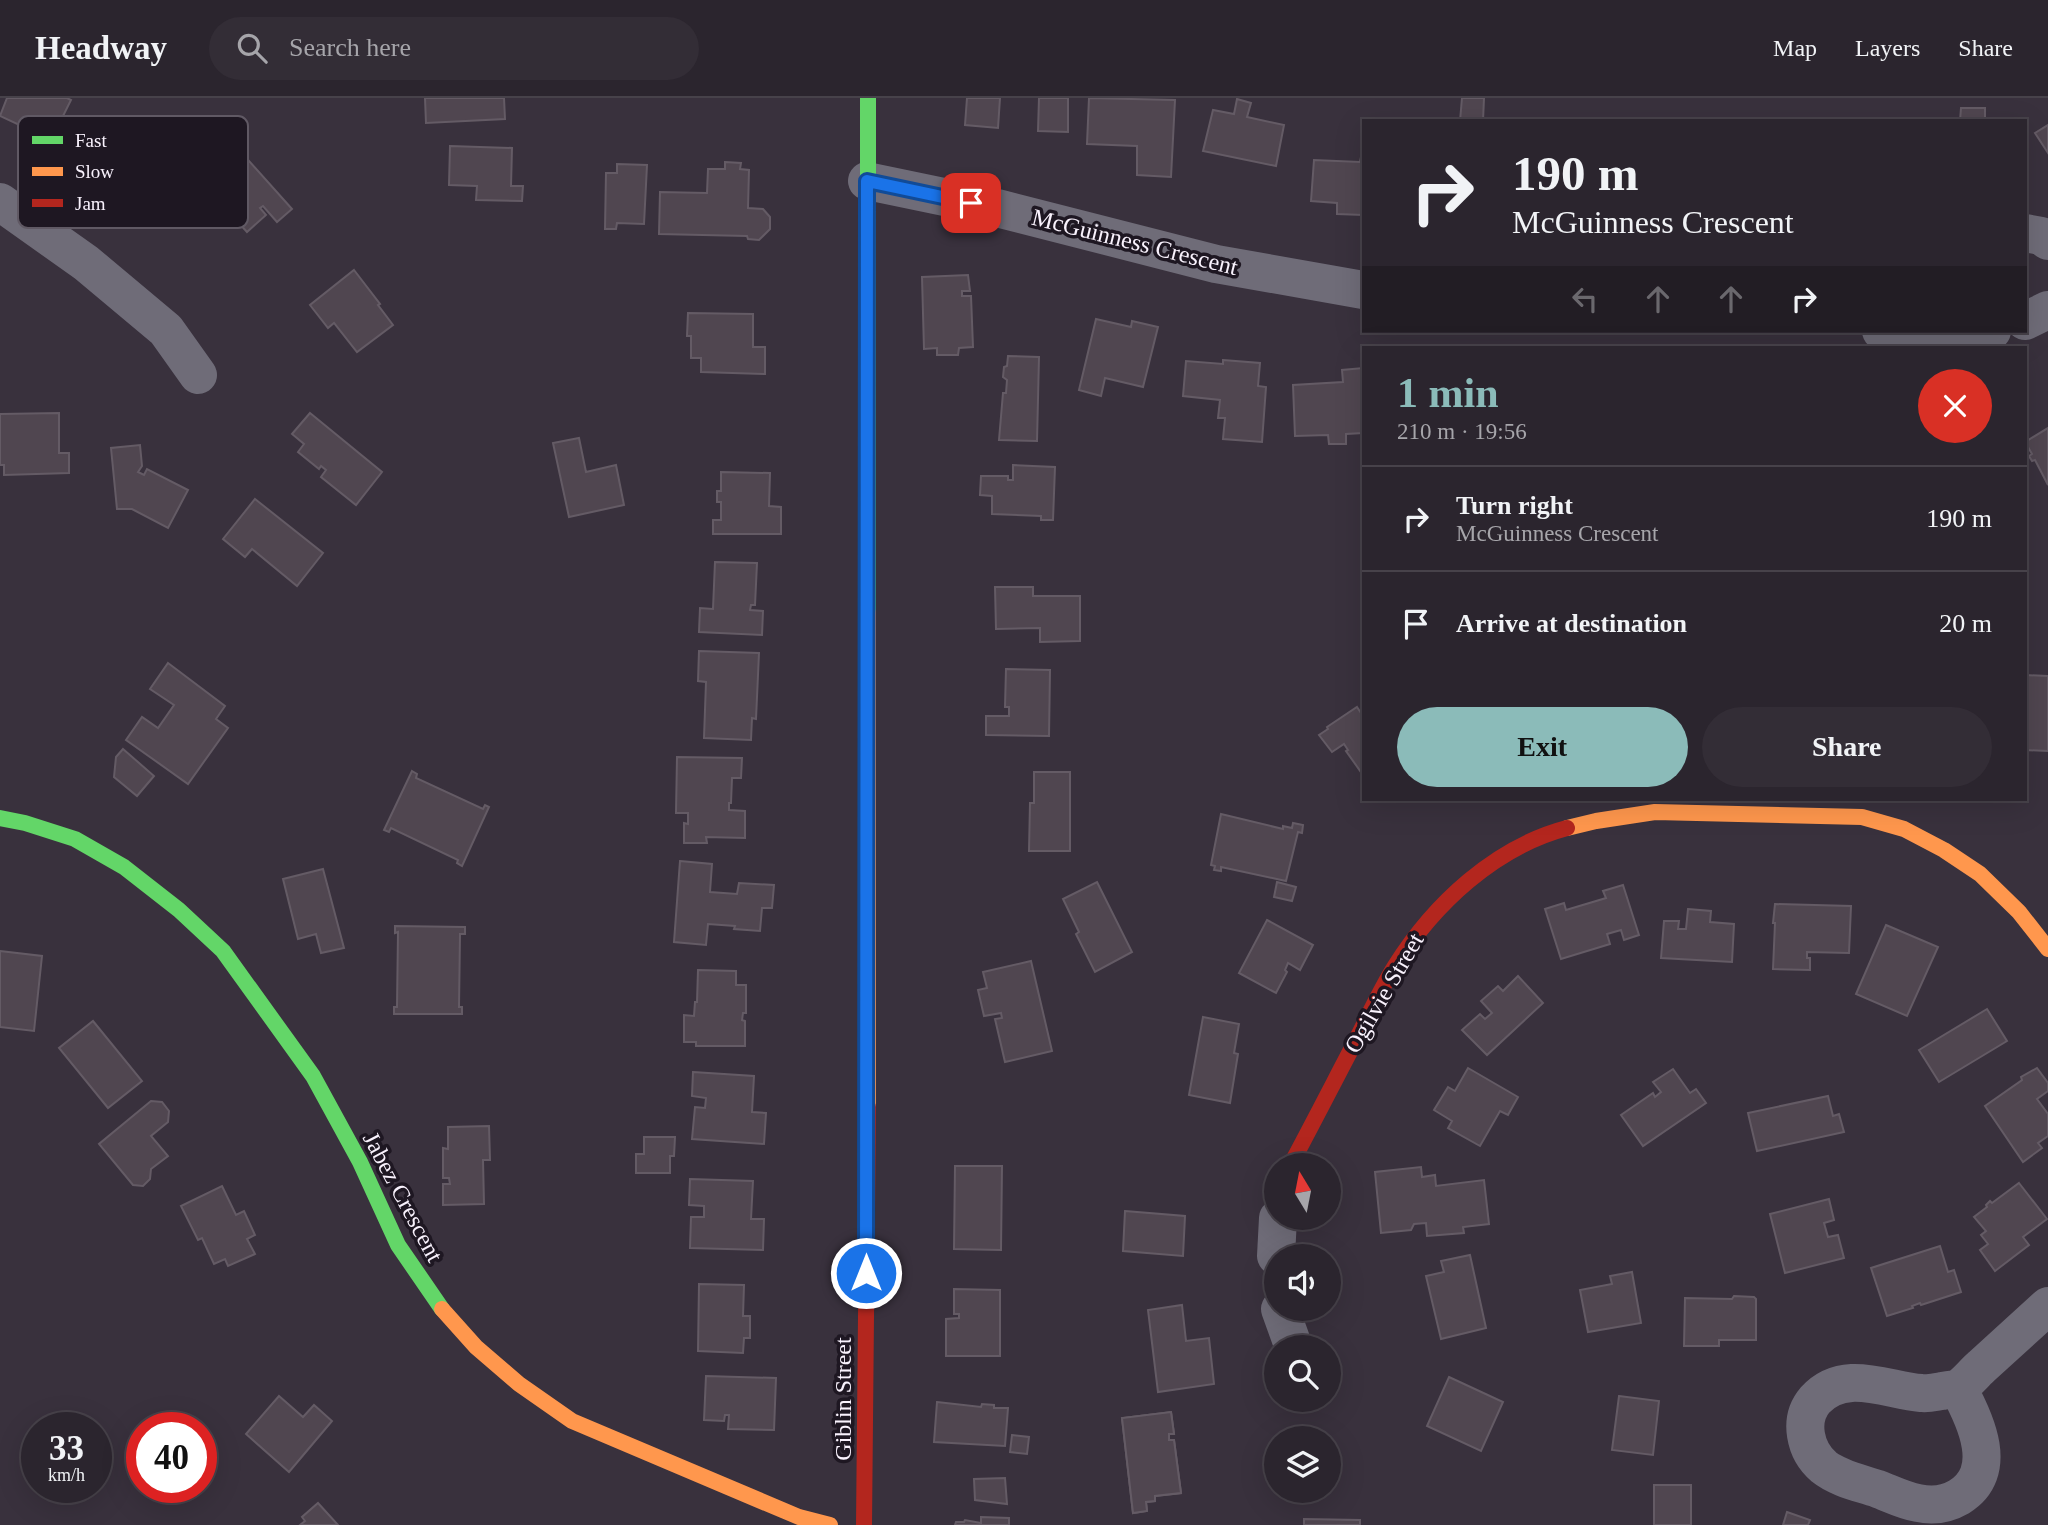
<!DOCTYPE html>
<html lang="en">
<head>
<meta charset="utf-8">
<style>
	body { margin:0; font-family:Georgia,serif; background:#332d36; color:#f1f3f6; height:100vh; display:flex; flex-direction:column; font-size:26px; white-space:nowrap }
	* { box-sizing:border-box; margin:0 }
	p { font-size:23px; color:#a6a5aa }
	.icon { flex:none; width:38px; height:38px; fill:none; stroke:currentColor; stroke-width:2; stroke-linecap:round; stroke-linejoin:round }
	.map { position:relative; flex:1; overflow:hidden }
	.panel { position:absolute; left:1362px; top:248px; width:665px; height:455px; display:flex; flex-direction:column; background:#2b252e; border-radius:0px; box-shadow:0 7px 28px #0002,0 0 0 2px #47424a }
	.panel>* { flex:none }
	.banner { position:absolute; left:1362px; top:21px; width:665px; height:214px; border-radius:0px; box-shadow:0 7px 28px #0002,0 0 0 2px #47424a; background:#2b252e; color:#f1f3f6; overflow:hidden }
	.needle { width:46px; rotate:350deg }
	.tools { position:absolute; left:1264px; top:1055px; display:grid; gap:14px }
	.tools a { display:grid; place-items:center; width:77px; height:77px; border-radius:50%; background:#2b252e; box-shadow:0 7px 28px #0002,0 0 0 2px #47424a; font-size:35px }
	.speed { position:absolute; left:21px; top:1314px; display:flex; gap:14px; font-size:35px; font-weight:700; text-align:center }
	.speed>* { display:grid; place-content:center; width:91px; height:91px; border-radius:50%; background:#2b252e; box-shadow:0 7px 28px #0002,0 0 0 2px #47424a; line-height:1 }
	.speed small { font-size:18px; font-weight:400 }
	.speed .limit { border:10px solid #d22; background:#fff; color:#111 }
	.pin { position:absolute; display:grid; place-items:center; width:60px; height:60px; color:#fff; margin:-30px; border-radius:14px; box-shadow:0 4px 10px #0006 }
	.me { position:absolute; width:77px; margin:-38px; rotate:0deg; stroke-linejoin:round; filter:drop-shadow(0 0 5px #0008) }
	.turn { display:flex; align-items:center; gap:24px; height:147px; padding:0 35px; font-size:32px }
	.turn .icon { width:91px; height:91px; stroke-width:2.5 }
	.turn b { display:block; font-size:49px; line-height:60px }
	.lanes { display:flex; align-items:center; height:66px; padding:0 35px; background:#0003; justify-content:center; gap:35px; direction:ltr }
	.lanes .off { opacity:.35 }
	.round { display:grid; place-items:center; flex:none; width:74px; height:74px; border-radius:37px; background:#332d36 }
	.summary { display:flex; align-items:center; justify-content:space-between; height:119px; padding:0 35px }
	h1 { font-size:42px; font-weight:600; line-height:52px; color:#8bbbb9 }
	.cta { display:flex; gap:14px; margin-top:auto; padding:14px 35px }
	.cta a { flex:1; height:80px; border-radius:42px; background:#8bbbb9; color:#111; font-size:28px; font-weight:600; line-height:80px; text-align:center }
	.cta a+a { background:#332d36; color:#f1f3f6 }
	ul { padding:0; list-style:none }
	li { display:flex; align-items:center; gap:21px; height:105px; padding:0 35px; border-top:2px solid #47424a }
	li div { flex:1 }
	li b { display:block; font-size:26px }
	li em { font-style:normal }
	header { display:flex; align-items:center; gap:42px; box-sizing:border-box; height:98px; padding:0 35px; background:#2b252e; border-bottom:2px solid #47424a }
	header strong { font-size:33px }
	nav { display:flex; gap:38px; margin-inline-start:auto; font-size:24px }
	.search { width:490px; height:63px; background:#332d36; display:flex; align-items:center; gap:18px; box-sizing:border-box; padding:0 24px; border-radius:38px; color:#a6a5aa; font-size:26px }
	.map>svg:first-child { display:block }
	.building { fill:#504650; stroke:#645b65; stroke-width:2 }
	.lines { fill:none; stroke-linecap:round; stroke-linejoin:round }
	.street { stroke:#6f6c78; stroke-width:38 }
	.fast { stroke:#63d668; stroke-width:16 }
	.slow { stroke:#ff974d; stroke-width:16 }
	.jam { stroke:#b3261e; stroke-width:16 }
	.route-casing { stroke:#114b97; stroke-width:18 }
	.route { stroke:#1a73e8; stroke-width:12 }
	.labels { text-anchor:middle; stroke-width:7; stroke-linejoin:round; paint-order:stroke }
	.street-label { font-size:24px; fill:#f9f2fd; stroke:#1e1722 }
	.key { fill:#1e1722; stroke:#605964; stroke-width:2 }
	.key-label { font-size:19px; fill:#f9f2fd }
</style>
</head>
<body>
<header>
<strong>Headway</strong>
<div class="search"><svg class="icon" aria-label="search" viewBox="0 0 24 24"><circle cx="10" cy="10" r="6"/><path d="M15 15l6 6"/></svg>Search here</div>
<nav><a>Map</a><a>Layers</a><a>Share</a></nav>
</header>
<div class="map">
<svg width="2048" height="1427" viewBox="0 0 2048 1427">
	<rect width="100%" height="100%" fill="#39313d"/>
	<g class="building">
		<polygon points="7,0 67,0 71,2 62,20 71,24 60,46 0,18"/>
		<polygon points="425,0 504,0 505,21 426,25"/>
		<polygon points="967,0 1000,0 998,30 965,27"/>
		<polygon points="1039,0 1068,0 1068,34 1038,33"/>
		<polygon points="1089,0 1175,2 1171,79 1137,77 1137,48 1087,46"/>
		<polygon points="1462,0 1484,0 1483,23 1460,23"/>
		<polygon points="1237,1 1251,5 1247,19 1284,27 1276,68 1203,53 1213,12 1234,16"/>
		<polygon points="1961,10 1985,10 1985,23 1960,23"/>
		<polygon points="2048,27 2048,55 2035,35"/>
		<polygon points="450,48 512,50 511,88 523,88 522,103 476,102 477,88 449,87"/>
		<polygon points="240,53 292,111 277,124 263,108 260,110 266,117 247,134 230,115 222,122 208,106 216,99 204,85"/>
		<polygon points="1361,59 1363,59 1363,117 1337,116 1337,105 1311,103 1314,62 1360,64"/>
		<polygon points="725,64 741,65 740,71 749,72 748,110 763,111 770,119 770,131 759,142 748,141 747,138 659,136 660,94 707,95 708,71 725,71"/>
		<polygon points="617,66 647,67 644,126 617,125 616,131 605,131 606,75 617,75"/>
		<polygon points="354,172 380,206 378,207 393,227 357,254 334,225 328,230 310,207"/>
		<polygon points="968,177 970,193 962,193 962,198 971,198 973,249 959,250 958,257 937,257 937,250 924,251 922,179"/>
		<polygon points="688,215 753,216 753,249 765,249 765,276 701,274 701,260 691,260 691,238 687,238"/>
		<polygon points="1096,221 1131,229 1132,223 1158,229 1143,289 1105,280 1101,298 1079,292"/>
		<polygon points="1008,258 1039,259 1037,343 999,342 1003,295 1006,295 1007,282 1003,279 1004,269 1007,268"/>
		<polygon points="1223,262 1260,265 1258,288 1266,289 1262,344 1223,341 1225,320 1218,320 1220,302 1183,298 1186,263 1223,266"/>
		<polygon points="1363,270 1363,335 1346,336 1346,346 1329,346 1328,337 1295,338 1293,287 1343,284 1342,272"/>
		<polygon points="59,315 59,355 69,355 69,375 4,377 4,367 0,367 0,316"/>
		<polygon points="310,315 382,374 356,407 321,379 326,372 321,368 319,371 298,354 304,346 292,336"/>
		<polygon points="2048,330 2048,387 2035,362 2032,363 2029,358 2032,356 2025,344"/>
		<polygon points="579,340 586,374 616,367 624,407 569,419 553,345"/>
		<polygon points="140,347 142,368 138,374 144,377 147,371 188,392 168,430 132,411 117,411 111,350"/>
		<polygon points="1013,367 1055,369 1053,422 1041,422 1041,418 992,416 992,398 980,397 981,378 1008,378 1008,382 1013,382"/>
		<polygon points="721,374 770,375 769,408 781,409 781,436 713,436 713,422 721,422 721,404 717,404 717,393 721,393"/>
		<polygon points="255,401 323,455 297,488 252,451 245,459 223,441"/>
		<polygon points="715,464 757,465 755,507 751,507 750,512 763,513 762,537 699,534 700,510 713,511"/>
		<polygon points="995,489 1033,489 1033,498 1080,498 1080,543 1040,544 1040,530 996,531"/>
		<polygon points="699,553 759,555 756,621 752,620 751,642 704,640 706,584 698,583"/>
		<polygon points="168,565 225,608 216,621 228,630 188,686 126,642 142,619 158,630 174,607 150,591"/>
		<polygon points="1006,571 1050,572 1049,638 986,637 986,618 1009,618 1009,609 1005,609"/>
		<polygon points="2025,577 2048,578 2048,653 2025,652"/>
		<polygon points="1357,609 1363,618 1363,677 1346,653 1348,652 1344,646 1332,654 1319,637 1328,631 1327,629"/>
		<polygon points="123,651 154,678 137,698 114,679 116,659"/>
		<polygon points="677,659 742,660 741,680 732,680 731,705 729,705 729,712 745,713 745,740 706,739 707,745 684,745 684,725 688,726 688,715 676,715"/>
		<polygon points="412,673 417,676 416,680 483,711 485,707 489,709 462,768 457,765 458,762 391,730 389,734 384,732"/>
		<polygon points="1034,674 1070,674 1070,753 1029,753 1030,705 1034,705"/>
		<polygon points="1221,716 1283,731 1283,728 1292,730 1293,725 1303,727 1302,735 1298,734 1286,783 1221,769 1221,773 1214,772 1215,768 1211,767"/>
		<polygon points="680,763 712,766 710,794 737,796 739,785 774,787 772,810 762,810 760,833 734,831 735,828 708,826 706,847 674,844"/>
		<polygon points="323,771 344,850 321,855 316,836 298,841 283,781"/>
		<polygon points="1097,784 1132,854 1095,874 1076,836 1079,834 1063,801"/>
		<polygon points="1277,784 1296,789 1292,803 1274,799"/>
		<polygon points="1623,787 1639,837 1624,842 1621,832 1607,836 1610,846 1561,861 1545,811 1564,805 1566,812 1606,800 1603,793"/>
		<polygon points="1775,806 1851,808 1849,855 1807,854 1807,860 1810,860 1810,872 1773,871 1775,825 1773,825"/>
		<polygon points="1688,811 1711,813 1710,824 1734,826 1732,864 1661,860 1664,823 1679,823 1678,831 1686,831"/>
		<polygon points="1267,822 1313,847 1300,872 1288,865 1285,872 1287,874 1276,895 1239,875"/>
		<polygon points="1886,827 1938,849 1907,918 1856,896"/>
		<polygon points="395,828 465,829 465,836 460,836 459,909 462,909 462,916 394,916 394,909 397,909 398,834 395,835"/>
		<polygon points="0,853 42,858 34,933 0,929"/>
		<polygon points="1031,863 1052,953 1005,964 995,921 1002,920 1001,915 984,918 978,892 987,890 983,874"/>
		<polygon points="698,872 736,873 736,887 746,887 746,915 743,915 742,922 745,923 745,948 696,948 696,944 684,944 684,917 694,918 695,904 697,904"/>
		<polygon points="1518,878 1543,905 1487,957 1462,932 1480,916 1485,921 1492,915 1481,903 1498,888 1503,893"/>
		<polygon points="1987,911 2007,943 1939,984 1919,952"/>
		<polygon points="1203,919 1239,926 1234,955 1238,956 1230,1005 1189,997"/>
		<polygon points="93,923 142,983 108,1010 59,950"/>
		<polygon points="1468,970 1518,999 1508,1017 1500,1013 1480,1048 1448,1030 1452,1023 1434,1012 1448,989 1455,993"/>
		<polygon points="2037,970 2048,985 2048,993 2037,1001 2048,1016 2048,1038 2038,1045 2042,1050 2023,1064 1985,1008 2022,982 2021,979"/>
		<polygon points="1673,971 1690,995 1696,991 1706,1005 1643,1048 1621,1017 1653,995 1655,999 1661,994 1653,984"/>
		<polygon points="693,974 754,978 752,1014 766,1015 764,1046 692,1041 695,1009 705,1010 706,1000 692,998"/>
		<polygon points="1828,998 1833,1018 1839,1016 1844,1034 1757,1053 1748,1015"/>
		<polygon points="151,1003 162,1004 169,1013 168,1024 151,1038 168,1058 151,1071 150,1081 143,1088 133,1087 99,1046"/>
		<polygon points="489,1028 490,1062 483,1062 484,1106 443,1107 443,1086 450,1086 449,1080 443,1080 443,1050 448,1051 448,1029"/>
		<polygon points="644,1039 675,1039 674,1058 670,1058 670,1075 636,1075 636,1056 644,1056"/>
		<polygon points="955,1068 1002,1068 1001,1152 954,1151"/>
		<polygon points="1421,1069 1422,1079 1435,1077 1436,1088 1484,1082 1489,1126 1463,1129 1464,1135 1427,1138 1426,1125 1414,1126 1411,1132 1381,1135 1375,1074"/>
		<polygon points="690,1081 753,1083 751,1121 764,1121 763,1152 690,1150 691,1119 704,1119 704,1108 689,1107"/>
		<polygon points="2019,1085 2047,1121 2023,1139 2029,1147 1995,1173 1980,1152 1988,1146 1981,1137 1986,1133 1974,1119 1987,1109 1986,1107 1990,1103 1992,1105"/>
		<polygon points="222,1088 236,1117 244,1113 255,1137 247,1141 255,1156 228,1168 225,1161 214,1166 202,1140 198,1142 181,1108"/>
		<polygon points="1829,1101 1834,1122 1824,1125 1828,1139 1838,1137 1844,1160 1785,1175 1770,1116"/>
		<polygon points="1125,1113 1185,1118 1183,1158 1123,1153"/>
		<polygon points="1940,1148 1948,1174 1954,1172 1961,1194 1921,1207 1920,1205 1912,1208 1913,1210 1887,1218 1871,1170"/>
		<polygon points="1470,1157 1486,1230 1441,1241 1426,1178 1444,1174 1441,1163"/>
		<polygon points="1632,1174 1641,1225 1588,1234 1580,1192 1612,1186 1610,1178"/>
		<polygon points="699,1186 744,1187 743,1218 750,1218 750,1240 744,1240 743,1255 698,1253"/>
		<polygon points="954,1191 1000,1192 1000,1258 946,1258 946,1221 959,1220 959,1216 954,1216"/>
		<polygon points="1734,1198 1754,1199 1756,1201 1756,1242 1719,1242 1719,1248 1684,1248 1685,1200 1732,1201"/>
		<polygon points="1182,1207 1186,1243 1209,1240 1214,1286 1158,1294 1148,1212"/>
		<polygon points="706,1278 776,1280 774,1332 728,1331 729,1317 725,1317 724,1323 704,1322"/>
		<polygon points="1449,1279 1503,1304 1481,1353 1427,1328"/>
		<polygon points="279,1298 303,1319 314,1307 332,1323 289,1374 246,1336"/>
		<polygon points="1619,1298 1659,1303 1653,1357 1612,1352"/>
		<polygon points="937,1304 981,1309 982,1306 994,1307 994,1310 1008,1310 1005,1348 934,1344"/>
		<polygon points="1171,1314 1174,1336 1169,1336 1169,1342 1174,1342 1181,1395 1155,1398 1155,1403 1146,1404 1147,1413 1133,1415 1122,1320"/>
		<polygon points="1171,1314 1174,1336 1169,1336 1169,1342 1174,1342 1181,1395 1155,1398 1155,1403 1146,1404 1147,1413 1133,1415 1122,1320"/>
		<polygon points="1012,1337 1029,1339 1027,1356 1010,1354"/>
		<polygon points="1005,1380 1007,1406 975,1402 974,1381"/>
		<rect x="1654" y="1387" width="37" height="40"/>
		<polygon points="318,1405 338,1427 300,1427 305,1423 302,1419"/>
		<polygon points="1787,1414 1810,1422 1808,1427 1783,1427"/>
		<polygon points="981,1419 1009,1420 1009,1427 955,1427 956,1424 964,1424 965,1422 981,1425"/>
		<polygon points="1304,1421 1360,1422 1360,1427 1304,1427"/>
	</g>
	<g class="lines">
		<g class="street">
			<polyline points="867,83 997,110 1216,166 1363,192"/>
			<polyline points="0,104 86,165 166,232 198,277"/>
			<polyline points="2025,135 2041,138 2048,143"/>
			<polyline points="2025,223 2048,212"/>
			<path d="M1881,233c37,5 74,8 111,0"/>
			<polyline points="1276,1158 1278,1120"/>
			<polyline points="1280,1211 1294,1250"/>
			<path d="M1958,1290c18,33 42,84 1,109 -12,7 -27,9 -41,6 -13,-2 -27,-9 -40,-14 -17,-6 -39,-10 -54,-22 -19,-16 -26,-47 -9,-67 29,-32 71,-10 106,-7 7,1 14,-1 21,-2 4,-1 11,-1 16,-3 8,-4 16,-15 23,-21 23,-21 45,-41 67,-61"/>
		</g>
		<g class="fast">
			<polyline points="868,0 868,515"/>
			<polyline points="0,720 25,725 75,741 124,769 179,812 223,853 313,978 360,1064 398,1147 442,1211"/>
		</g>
		<g class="slow">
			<polyline points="868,515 868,1009"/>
			<polyline points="1567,730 1596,723 1655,714 1862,719 1904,731 1944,752 1980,776 2019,814 2048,851"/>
			<polyline points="442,1211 476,1249 519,1286 572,1323 799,1419 830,1427"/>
		</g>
		<g class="jam">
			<path d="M1290,1068c22,-41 43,-82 65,-124 13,-25 25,-52 40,-76 39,-62 100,-119 172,-138"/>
			<polyline points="864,1427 868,1009"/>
		</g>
	</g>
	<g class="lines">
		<g class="route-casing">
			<polyline id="route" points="866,1175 867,83 971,105"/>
		</g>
		<use href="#route" class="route"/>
	</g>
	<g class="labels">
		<g class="street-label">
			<text transform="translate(1135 144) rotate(14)" y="8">McGuinness Crescent</text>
			<text transform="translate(1384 895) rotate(-60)" y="8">Ogilvie Street</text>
			<text transform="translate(403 1099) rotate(62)" y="8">Jabez Crescent</text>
			<text transform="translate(843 1301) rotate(-90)" y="8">Giblin Street</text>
		</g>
	</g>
	<rect x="18" y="18" width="230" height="112" rx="10" class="key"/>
	<rect x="32" y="38" width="31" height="8" fill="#63d668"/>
	<rect x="32" y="69" width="31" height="9" fill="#ff974d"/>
	<rect x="32" y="101" width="31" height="8" fill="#b3261e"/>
	<g class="key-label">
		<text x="75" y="49">Fast</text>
		<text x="75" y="80">Slow</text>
		<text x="75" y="112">Jam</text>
	</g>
</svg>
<div class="tools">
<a><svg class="needle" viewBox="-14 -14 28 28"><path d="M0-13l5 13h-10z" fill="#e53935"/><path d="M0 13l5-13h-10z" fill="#a6a5aa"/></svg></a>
<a><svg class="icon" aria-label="sound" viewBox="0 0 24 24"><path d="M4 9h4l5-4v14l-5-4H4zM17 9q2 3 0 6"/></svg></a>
<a><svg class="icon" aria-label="search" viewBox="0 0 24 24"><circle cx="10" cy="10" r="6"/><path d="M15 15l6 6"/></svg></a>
<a><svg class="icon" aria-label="layers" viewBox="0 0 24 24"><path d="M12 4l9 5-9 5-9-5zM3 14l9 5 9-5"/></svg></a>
</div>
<div class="speed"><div>33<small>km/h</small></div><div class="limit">40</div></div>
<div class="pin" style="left:971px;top:105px;background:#d93025"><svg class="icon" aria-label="arrive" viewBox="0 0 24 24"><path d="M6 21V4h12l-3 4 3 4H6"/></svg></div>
<svg class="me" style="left:866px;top:1175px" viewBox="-20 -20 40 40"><circle r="17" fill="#1a73e8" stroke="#fff" stroke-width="3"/><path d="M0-11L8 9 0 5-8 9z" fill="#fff"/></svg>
<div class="banner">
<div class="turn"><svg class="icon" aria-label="right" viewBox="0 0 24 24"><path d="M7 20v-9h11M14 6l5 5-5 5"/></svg><div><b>190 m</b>McGuinness Crescent</div></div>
<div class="lanes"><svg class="icon off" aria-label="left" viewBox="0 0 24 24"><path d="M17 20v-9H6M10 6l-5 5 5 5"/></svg><svg class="icon off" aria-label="ahead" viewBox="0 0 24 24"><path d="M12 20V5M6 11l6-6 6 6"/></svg><svg class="icon off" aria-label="ahead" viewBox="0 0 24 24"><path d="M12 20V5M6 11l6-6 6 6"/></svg><svg class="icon" aria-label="right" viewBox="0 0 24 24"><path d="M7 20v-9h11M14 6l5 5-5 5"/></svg></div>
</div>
<section class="panel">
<div class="summary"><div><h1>1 min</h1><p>210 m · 19:56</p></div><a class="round" style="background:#d93025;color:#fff"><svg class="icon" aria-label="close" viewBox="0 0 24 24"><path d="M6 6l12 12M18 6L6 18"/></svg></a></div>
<ul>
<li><svg class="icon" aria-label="right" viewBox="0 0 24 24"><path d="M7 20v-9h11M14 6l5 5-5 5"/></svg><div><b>Turn right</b><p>McGuinness Crescent</p></div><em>190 m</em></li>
<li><svg class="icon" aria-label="arrive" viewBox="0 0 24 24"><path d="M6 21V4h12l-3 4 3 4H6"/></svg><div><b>Arrive at destination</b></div><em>20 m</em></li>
</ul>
<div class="cta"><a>Exit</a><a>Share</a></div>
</section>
</div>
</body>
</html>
